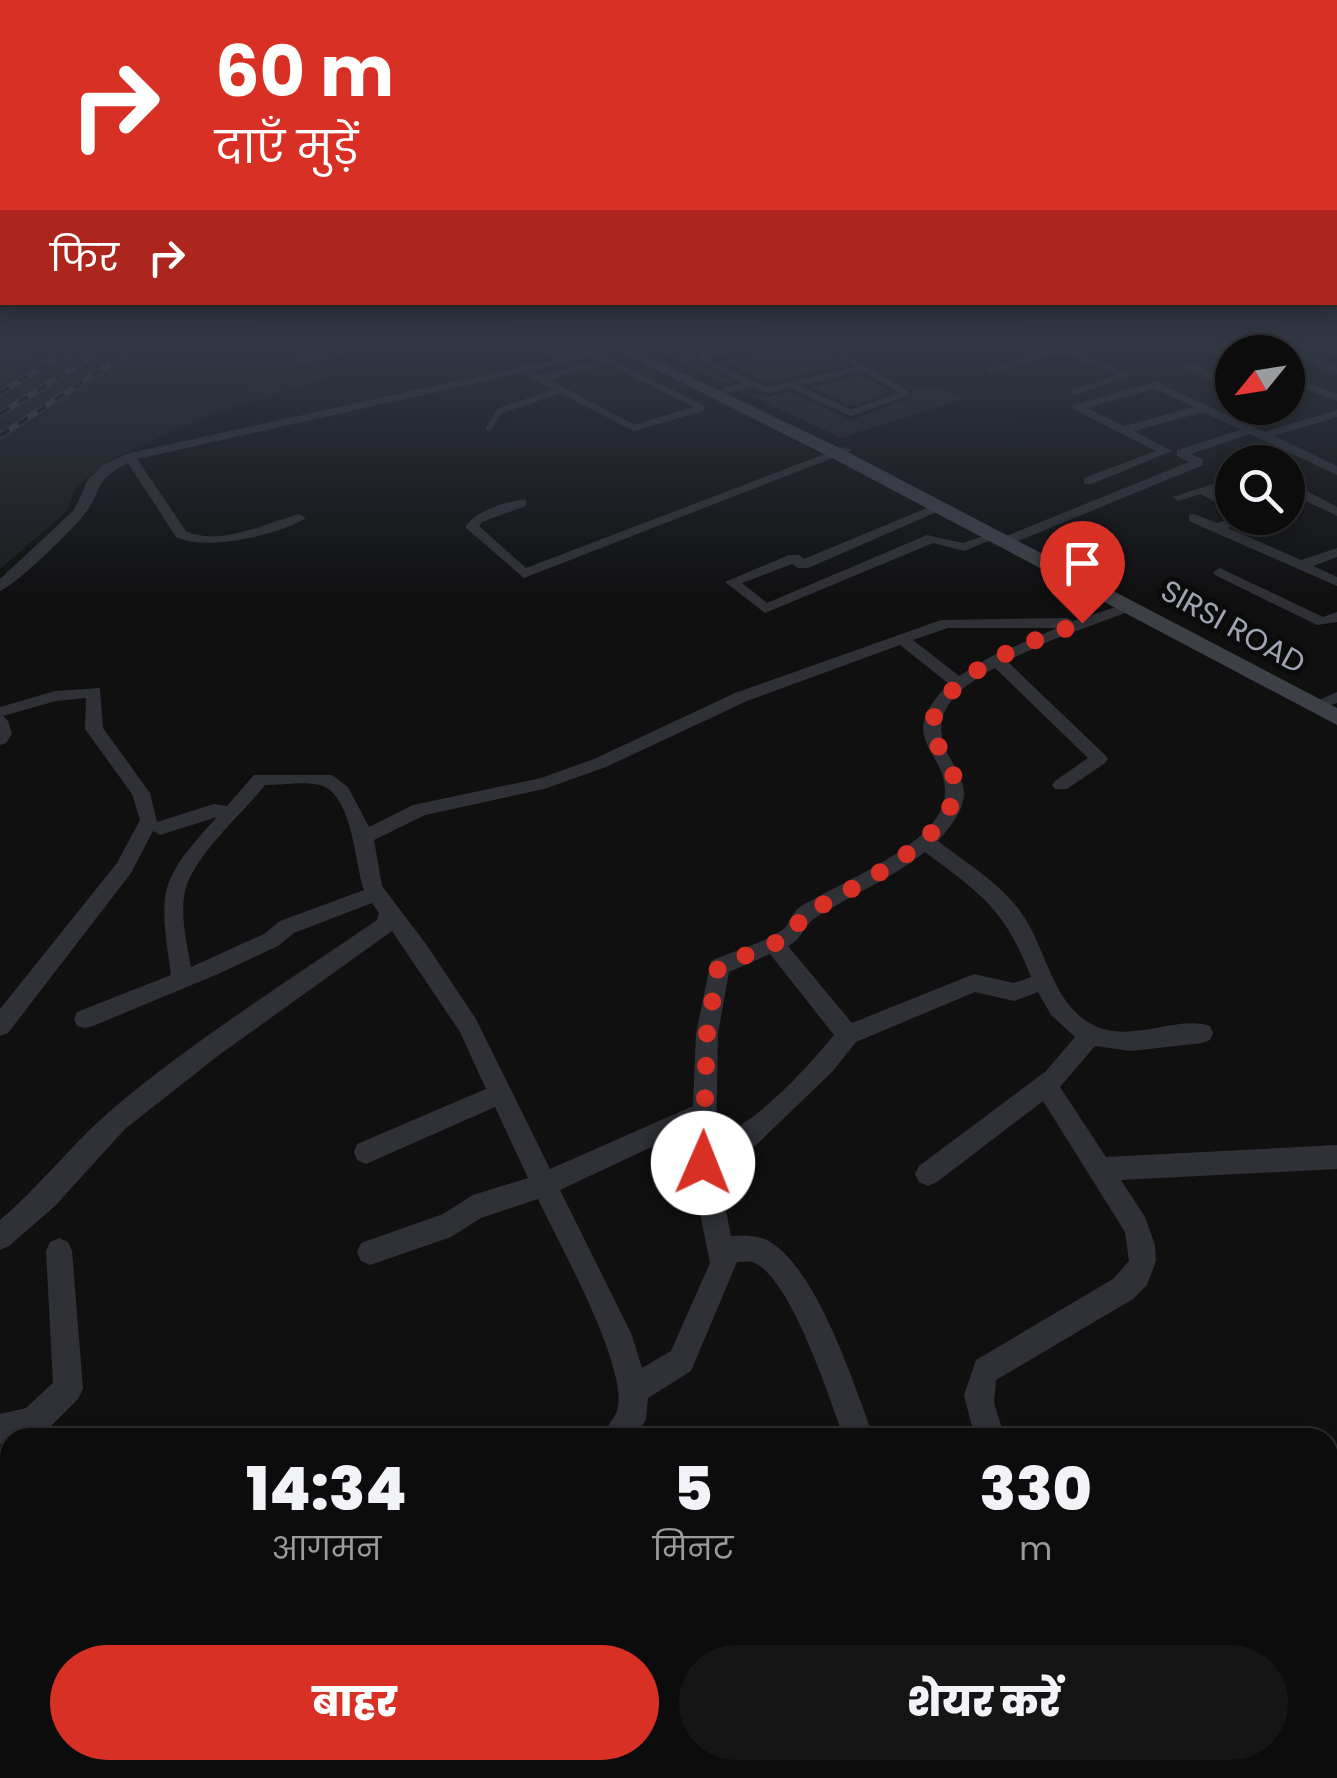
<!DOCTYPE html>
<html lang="hi">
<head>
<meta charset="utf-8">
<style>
	body { margin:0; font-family:Poppins,"Noto Sans Devanagari",sans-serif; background:#151516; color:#f1f3f6; height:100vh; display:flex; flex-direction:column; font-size:38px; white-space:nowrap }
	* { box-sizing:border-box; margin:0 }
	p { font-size:32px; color:#9a9b9d }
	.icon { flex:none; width:55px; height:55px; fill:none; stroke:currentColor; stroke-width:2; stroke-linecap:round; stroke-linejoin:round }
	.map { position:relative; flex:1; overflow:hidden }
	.sheet { position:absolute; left:0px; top:1428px; width:1338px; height:352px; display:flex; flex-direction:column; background:#0c0c0d; border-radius:30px 30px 0 0; box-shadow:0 5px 15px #0003,0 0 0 2px #2c2c2e }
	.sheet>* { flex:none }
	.guide { position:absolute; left:0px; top:0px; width:1338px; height:305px; box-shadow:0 5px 15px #0003,0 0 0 2px #2c2c2e; background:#d93025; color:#fff; overflow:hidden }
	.needle { width:65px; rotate:240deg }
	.fabs { position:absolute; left:1215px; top:335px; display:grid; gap:20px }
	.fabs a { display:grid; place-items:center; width:90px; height:90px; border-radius:50%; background:#0c0c0d; box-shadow:0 5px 15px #0003,0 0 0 2px #2c2c2e; font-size:50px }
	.pin { position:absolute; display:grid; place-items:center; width:85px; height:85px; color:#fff; margin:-102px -42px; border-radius:50% 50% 50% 0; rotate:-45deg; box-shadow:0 0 10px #0007 }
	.pin .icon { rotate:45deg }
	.me { position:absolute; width:110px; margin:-55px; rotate:1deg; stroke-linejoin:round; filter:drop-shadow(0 0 8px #0008) }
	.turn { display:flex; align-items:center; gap:35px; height:210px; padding:0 50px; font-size:45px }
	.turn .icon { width:130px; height:130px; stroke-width:2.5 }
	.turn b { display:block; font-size:70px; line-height:85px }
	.then { display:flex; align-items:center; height:95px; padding:0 50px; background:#0003; gap:20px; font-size:38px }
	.eta { display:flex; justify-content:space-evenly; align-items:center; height:170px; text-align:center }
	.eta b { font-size:60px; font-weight:800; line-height:70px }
	.button { display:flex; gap:20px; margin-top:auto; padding:20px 50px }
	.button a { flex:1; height:115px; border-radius:60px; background:#d93025; color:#fff; font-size:40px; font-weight:800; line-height:115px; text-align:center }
	.button a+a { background:#151516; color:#f1f3f6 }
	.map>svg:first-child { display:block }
	.built { fill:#1b1c1e }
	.building { fill:#232225 }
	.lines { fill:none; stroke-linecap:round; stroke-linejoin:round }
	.path { stroke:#36383e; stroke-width:2.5; stroke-dasharray:2.5 4; stroke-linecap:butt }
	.lane { stroke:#303137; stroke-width:6 }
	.street { fill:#303137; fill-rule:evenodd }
	.secondary { fill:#3e4047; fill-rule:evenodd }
	.rail-casing { stroke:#43454c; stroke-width:6 }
	.rail { stroke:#0b0b0c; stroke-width:4; stroke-dasharray:11; stroke-linecap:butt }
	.route { stroke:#d93025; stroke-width:18; stroke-dasharray:0 32.4 }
	.labels { text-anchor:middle; stroke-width:10; stroke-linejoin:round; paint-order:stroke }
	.far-street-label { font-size:30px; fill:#9fa4b3; stroke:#0b0b0c }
</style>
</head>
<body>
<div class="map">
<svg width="1337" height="1778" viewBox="0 0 1337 1778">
	<rect width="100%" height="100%" fill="#101011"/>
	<polygon class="built" points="0,347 368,347 318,365 335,376 206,417 111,459 76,487 66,512 0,569"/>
	<g class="building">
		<polygon points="22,347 55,347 0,380 0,361"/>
		<polygon points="703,347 695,355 696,362 732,382 725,383 662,353"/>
		<polygon points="758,347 824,347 846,365 768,383 718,359 752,354"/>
		<polygon points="862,375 890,392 851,406 812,387"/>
		<polygon points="897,380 926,391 940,388 962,399 841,438 745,393 768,397 790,392 851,420 911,398 912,389"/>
	</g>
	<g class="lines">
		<polyline class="path" points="0,431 4,430"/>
		<g class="lane">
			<polyline points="543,347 563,358"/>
			<polyline points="0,354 12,347"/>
			<polyline points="297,362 341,347"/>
			<polyline points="520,368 634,428 702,408 593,353"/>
			<polyline points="541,379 606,361"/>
			<polyline points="751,384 768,390 863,368 831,347"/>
			<polyline points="791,385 851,413 906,393 863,368"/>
			<polyline points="726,390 751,384 701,358 703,354 751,347"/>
			<polyline points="489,428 499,411 562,390"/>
		</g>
		<g class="street">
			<path d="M611,347l4,5 -478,107 49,72c32,16 81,-8 113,-17l7,4c-28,17 -100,34 -130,19l-48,-74c-37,18 -24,28 -45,53 -14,17 -65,67 -83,75v-12l74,-69 15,-32 14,-13 23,-11z"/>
			<polygon points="1054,347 1069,347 1132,375 1075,395 1070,392 1071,390 1117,375 1064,353 991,373 986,370"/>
			<polygon points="1204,347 1218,347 1235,352 1232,358"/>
			<polygon points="1281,347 1337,367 1337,374 1280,351"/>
			<polygon points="1318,347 1337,349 1337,355 1319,349"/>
			<polygon points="1186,364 1194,364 1232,381 1232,388 1186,368"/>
			<polygon points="1288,375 1337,394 1337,401 1288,382"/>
			<path d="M1156,382l108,50 73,-22v7l-63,19 63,30v9l-87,-41 -59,20 12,5v6l-192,79h-10v-6l188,-76 -12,-6v-6l64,-20 -38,-18 -69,19 38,20 -80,33h-8v-6l72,-27 -83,-42v-4zM1155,389l39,18 -70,19 -37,-18z"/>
			<path d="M843,447l10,3 -329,128 -59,-51c11,-16 42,-27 61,-27v6l-44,16 -3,4 47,42z"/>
			<polygon points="1232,478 1232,486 1214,491 1232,503 1232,512 1201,494 1178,501 1172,497"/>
			<polygon points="1288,481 1337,507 1337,516 1306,501 1288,507 1288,499 1297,495 1288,490"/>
			<polygon points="934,505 946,508 808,568 798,568 792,564 742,583 767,603 927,535 963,543 994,532 1001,536 964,551 933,543 765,613 725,582 789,555 799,555 804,559"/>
			<polygon points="1194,514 1217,523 1234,518 1253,518 1228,528 1301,560 1337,548 1337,557 1313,566 1337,577 1337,586 1189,521 1189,515"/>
			<polygon points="1220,568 1323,617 1337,612 1337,622 1317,625 1215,575 1213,572"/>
			<path d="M1131,602l7,4 -2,3 -84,31 -45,21 98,94 3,4 -3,4 -38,26h-12l-3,-4 3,-4 33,-23 -93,-90c-37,20 -70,45 -45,90 6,11 14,23 14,36 -1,19 -15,34 -26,47 28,22 61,41 82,70 27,36 31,94 75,115 37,17 83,-11 115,0l3,7 -3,7 -8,3 -71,8 -36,-5 -35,41 46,70 231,-12v24l-216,11 24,37 10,28 1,16 -9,24 -14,14 -137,81 -2,23 11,35h-30l-11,-43 12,-35 137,-81 16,-18 -4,-29 -82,-131 -106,81 -9,4 -9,-4 -4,-8 4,-8 127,-95 29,-34 -24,-22 -13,-23 -24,9 -39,-9 -119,50 -24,30 -78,75 -38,14 15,75c14,-1 26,-1 38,5 49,29 85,144 105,197h-30c-14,-38 -53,-161 -91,-176 -3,-1 -13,0 -16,0l-46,109 -43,27 -2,21 -11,19h-34c4,-10 13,-18 16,-27 13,-42 -59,-169 -79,-212l-57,19 -30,19 -81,28 -9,-4 -4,-9 4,-9 82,-29 30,-19 55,-17 -33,-71 -129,57 -9,-4 -3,-8 3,-8 129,-55 -26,-57 -68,-101 -173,124 -94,74 -70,77 -46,40 -9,4v-30c40,-34 71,-75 109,-108 83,-71 178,-130 268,-192l2,-7 -7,-10 -78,30 -16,13 -60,28 -125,52 -8,2 -8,-2 -3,-7 3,-7 94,-37c-12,-86 -14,-92 46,-158l-57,18 -7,-4 -22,42 -123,160 -8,3v-27l117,-146 23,-43 -8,-26 -47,-65 1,-31 -30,3 -53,15 5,5 4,13 -6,9 -6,2v-38l55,-16 45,-3 3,40 47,65 7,29 57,-18 13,2 27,-31h78l16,12 21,40 44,-22 128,-27 53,-19 141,-66 206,-73 126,-2 6,3zM948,628h109l-67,29 -31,19 -46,-36zM900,645l49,39c-60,59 5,67 -5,117 -9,45 -107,83 -144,106 -9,6 -10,18 -18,23 -20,14 -49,21 -71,31l-15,72 -3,73 -143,63 -74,-150 -50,-75 -44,-58 -8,-46 51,-25 119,-26 62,-22 141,-66zM265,785c17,0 39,-4 55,0 33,9 35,80 44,105l-84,31 -16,13 -73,33c-4,-23 -10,-47 -7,-70 4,-37 58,-82 81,-112zM925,852c57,43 79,56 106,125l-17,6 -40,-9 -122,49 -64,-77c15,-7 15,-20 27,-28 36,-23 76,-39 110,-66zM770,954l64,81c-28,34 -77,88 -118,103l2,-105 11,-61zM692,1128l-2,35 20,100 -39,88 -29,17 -11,-35 -71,-143z"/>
			<polygon points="1337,692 1337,703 1314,711 1306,706"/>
			<polygon points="59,1238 68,1242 72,1251 83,1389 78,1399 49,1428 48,1438 10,1438 10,1442 0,1444 0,1414 26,1408 53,1383 46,1251 50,1242"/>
			<polygon points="10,1753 10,1770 30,1770 27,1778 0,1778 0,1757"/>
			<rect x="64" y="1770" width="36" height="8"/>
			<polygon points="617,1770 653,1770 652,1778 616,1778"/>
			<polygon points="936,1770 972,1770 975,1778 939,1778"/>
		</g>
		<polygon class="secondary" points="611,347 628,347 844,450 1337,708 1337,725 832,458"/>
		<g class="rail-casing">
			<g id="rail">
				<polyline points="0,393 75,347"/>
				<polyline points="0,414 107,347"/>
				<polyline points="0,436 136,347"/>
			</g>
		</g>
		<use href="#rail" class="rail"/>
	</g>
	<linearGradient id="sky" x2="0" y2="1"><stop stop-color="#090909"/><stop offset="0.58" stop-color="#313743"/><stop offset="1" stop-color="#313743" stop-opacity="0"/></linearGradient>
	<rect width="1337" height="596" fill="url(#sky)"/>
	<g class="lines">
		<path class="route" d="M703,1163l4,-130 11,-66 74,-31 10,-20c41,-24 165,-79 152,-138 -3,-16 -18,-32 -24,-48 11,-57 102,-90 152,-107"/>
	</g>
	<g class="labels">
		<g class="far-street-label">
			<text transform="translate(1233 627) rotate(29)" y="10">SIRSI ROAD</text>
		</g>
	</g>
</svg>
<div class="fabs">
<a><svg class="needle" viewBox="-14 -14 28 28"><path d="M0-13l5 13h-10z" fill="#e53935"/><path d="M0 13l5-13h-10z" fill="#9a9b9d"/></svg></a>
<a><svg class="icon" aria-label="search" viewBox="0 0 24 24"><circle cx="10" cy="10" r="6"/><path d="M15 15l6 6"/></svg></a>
</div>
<div class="pin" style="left:1082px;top:623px;background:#d93025"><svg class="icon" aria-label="arrive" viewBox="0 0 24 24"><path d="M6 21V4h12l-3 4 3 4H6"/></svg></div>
<svg class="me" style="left:703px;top:1163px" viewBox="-20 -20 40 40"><circle r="19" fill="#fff"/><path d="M0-13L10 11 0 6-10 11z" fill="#d93025"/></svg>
<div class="guide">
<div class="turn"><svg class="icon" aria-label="right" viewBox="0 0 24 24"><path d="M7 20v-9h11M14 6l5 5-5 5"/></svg><div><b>60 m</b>दाएँ मुड़ें</div></div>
<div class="then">फिर<svg class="icon" aria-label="right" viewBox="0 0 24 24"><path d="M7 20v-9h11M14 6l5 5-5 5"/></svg></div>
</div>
<section class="sheet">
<div class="eta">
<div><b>14:34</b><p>आगमन</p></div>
<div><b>5</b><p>मिनट</p></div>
<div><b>330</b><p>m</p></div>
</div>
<div class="button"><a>बाहर</a><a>शेयर करें</a></div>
</section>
</div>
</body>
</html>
